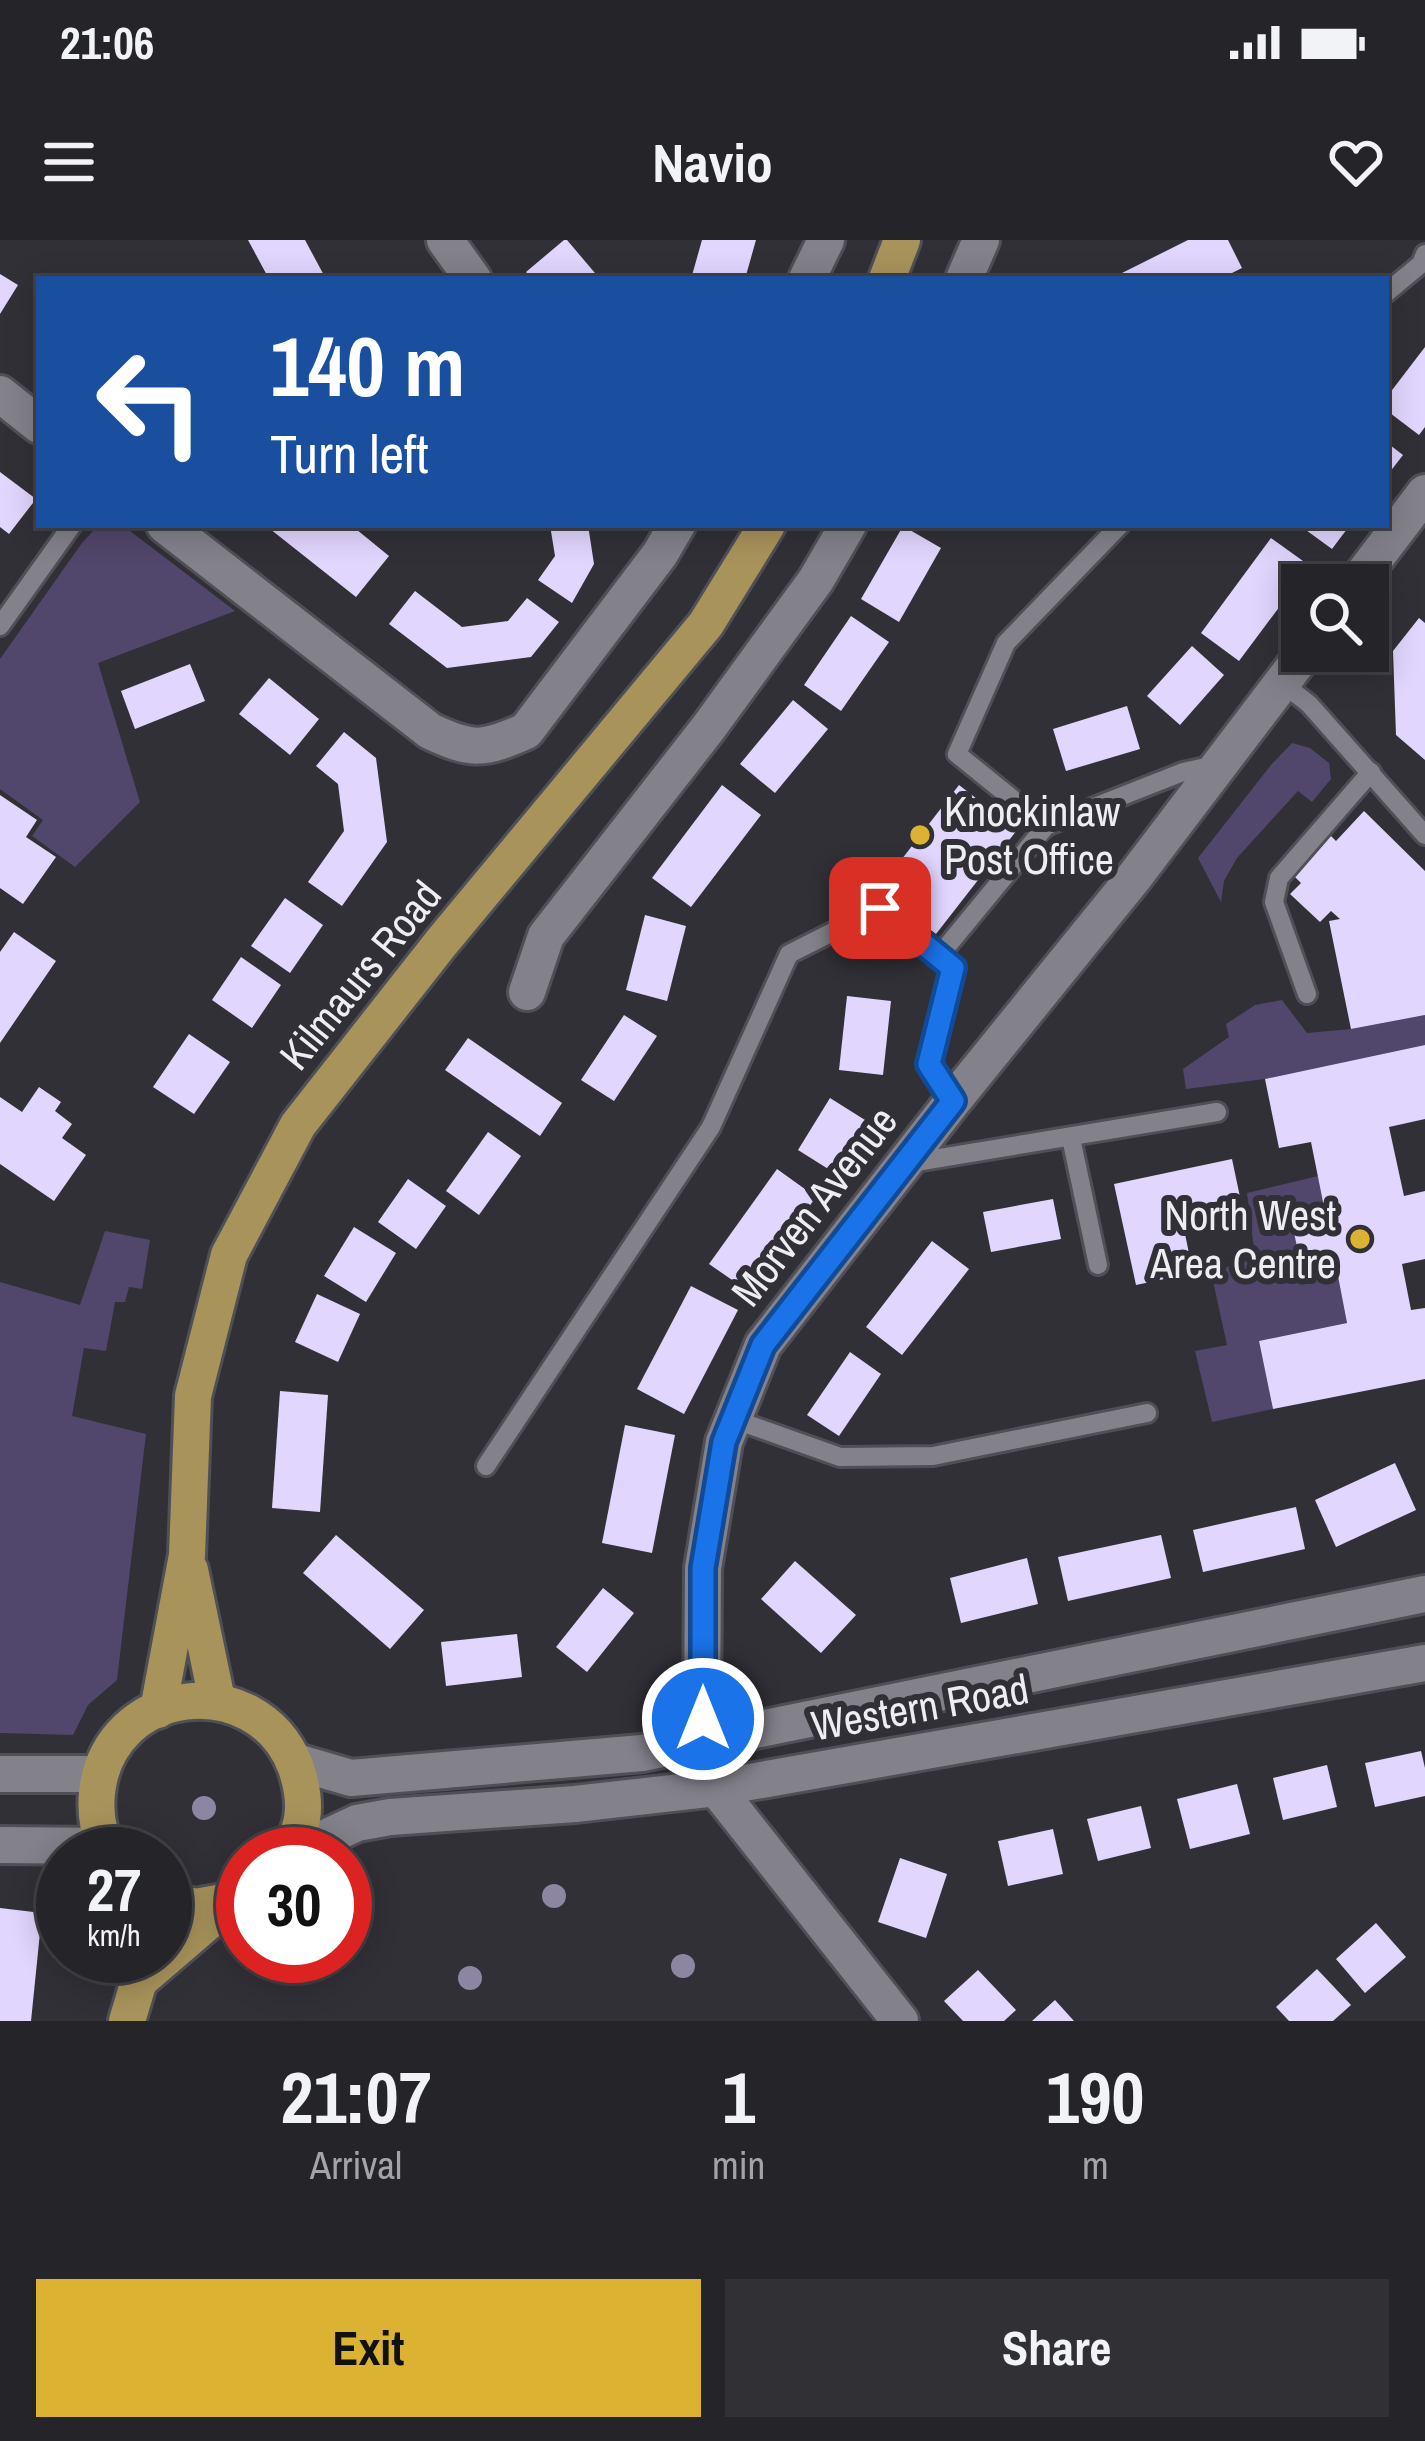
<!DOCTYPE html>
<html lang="en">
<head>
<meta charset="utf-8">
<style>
	body { margin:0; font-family:"Archivo Narrow",sans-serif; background:#313035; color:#f1f3f6; height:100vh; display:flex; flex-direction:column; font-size:45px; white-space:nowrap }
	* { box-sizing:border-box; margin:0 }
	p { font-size:39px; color:#a3a4a8 }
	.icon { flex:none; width:66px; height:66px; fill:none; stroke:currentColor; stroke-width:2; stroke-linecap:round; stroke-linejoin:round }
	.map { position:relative; height:1781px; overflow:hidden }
	.details { display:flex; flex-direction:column; background:#252429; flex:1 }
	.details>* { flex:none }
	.guide { position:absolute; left:36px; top:36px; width:1353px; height:252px; border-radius:0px; box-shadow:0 6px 30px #0003,0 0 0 3px #424146; background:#1a4fa0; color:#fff; overflow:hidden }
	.buttons { position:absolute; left:1281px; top:324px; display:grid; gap:24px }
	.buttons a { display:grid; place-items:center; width:108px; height:108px; border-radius:0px; background:#252429; box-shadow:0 6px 30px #0003,0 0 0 3px #424146; font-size:60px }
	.speed { position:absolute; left:36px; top:1587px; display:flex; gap:24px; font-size:60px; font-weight:700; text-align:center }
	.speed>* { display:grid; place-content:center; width:156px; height:156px; border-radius:50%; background:#252429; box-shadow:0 6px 30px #0003,0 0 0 3px #424146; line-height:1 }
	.speed small { font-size:30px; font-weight:400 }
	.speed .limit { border:18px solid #d22; background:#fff; color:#111 }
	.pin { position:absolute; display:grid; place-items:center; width:102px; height:102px; color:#fff; margin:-51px; border-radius:24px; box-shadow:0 6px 18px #0006 }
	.me { position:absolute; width:132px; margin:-66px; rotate:0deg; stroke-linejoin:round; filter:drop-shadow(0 0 9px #0008) }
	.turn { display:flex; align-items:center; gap:42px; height:252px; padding:0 36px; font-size:54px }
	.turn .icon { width:156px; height:156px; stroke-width:2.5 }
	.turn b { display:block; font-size:84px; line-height:102px }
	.eta { display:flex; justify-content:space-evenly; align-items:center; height:204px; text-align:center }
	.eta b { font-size:72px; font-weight:700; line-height:84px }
	.primary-button { display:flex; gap:24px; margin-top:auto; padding:24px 36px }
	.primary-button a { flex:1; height:138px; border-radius:0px; background:#dcb233; color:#111; font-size:48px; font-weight:700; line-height:138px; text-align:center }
	.primary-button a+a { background:#313035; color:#f1f3f6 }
	.status { display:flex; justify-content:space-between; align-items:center; height:84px; padding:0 60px; background:#252429; direction:ltr }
	.status svg { height:33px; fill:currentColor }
	header { display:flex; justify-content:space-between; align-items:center; height:156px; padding:0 36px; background:#252429; font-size:54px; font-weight:700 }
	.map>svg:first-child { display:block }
	.green { fill:#51466b }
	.building { fill:#e1d6fe }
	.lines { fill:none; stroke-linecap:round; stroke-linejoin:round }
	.lane-casing { stroke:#504f55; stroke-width:24 }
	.street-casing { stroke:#504f55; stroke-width:42 }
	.secondary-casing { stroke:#504f55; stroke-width:42 }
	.primary-casing { stroke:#504f55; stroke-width:42 }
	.lane { stroke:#83818a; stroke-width:18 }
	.street { stroke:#83818a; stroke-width:36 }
	.secondary { stroke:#83818a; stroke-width:36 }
	.primary { stroke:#a8935b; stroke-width:36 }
	.tree { fill:#8d86a2 }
	.route-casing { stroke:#114b97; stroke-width:30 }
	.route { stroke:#1a73e8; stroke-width:21 }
	.poi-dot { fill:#dcb233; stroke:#313037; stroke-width:4.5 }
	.labels { text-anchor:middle; stroke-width:12; stroke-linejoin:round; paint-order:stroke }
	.poi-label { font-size:42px; fill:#eeedf2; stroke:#313037; text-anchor:start }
	.street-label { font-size:42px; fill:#eeedf2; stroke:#313037 }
</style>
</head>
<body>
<div class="status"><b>21:06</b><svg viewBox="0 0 49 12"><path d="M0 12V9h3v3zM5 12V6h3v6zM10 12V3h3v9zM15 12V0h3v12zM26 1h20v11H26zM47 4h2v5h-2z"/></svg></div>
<header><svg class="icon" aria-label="menu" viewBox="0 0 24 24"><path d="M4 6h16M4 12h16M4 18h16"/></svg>Navio<svg class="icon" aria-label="heart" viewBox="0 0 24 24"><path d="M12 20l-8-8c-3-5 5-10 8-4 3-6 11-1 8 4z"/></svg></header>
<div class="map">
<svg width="1425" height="1781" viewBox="0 0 1425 1781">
	<rect width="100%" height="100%" fill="#313037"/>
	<g class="green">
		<polygon points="110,286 130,291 235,371 98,423 140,562 75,627 32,596 43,580 0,549 0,419 82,303 93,291"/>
		<polygon points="1292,503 1310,508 1329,523 1331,539 1312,562 1298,551 1237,618 1224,641 1221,662 1198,618 1271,525"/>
		<polygon points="1282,760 1307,793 1351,789 1425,775 1425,805 1265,839 1186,849 1183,829 1229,797 1226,784 1255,765"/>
		<polygon points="1318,936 1325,972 1292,980 1305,1042 1338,1036 1347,1083 1259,1101 1273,1169 1212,1182 1195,1111 1227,1105 1211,1032 1255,1018 1247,953"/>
		<polygon points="105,991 150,1000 142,1049 129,1047 125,1062 115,1062 106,1111 84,1108 72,1176 146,1194 117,1440 88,1465 73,1495 0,1493 0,1042 80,1065"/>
	</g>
	<g class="building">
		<polygon points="248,0 305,0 326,39 269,39"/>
		<polygon points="564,0 567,0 600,39 532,39 526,32"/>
		<polygon points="702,0 756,0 745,39 691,39"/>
		<polygon points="1188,0 1228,0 1242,28 1220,39 1110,39"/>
		<polygon points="0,34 18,45 0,74"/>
		<polygon points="1425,107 1425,187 1419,195 1386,170 1386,158"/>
		<polygon points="1386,202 1403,215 1386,237"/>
		<polygon points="0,232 36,259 9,294 0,287"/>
		<polygon points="265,285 351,285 389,316 356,357"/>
		<polygon points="550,285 588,285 594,324 572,363 538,340 555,316"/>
		<polygon points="1299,285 1350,285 1332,309"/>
		<polygon points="903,286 941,308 899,382 861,359"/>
		<polygon points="1271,298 1310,326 1239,421 1201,393"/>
		<polygon points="415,351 462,387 508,381 527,358 559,382 531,417 447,428 389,384"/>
		<polygon points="851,376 889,402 841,471 804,445"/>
		<polygon points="1419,378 1425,383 1425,520 1396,495 1393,411"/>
		<polygon points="1192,406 1224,435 1180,485 1147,456"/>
		<polygon points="190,424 205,461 135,489 121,451"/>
		<polygon points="269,438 319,479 290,515 239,474"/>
		<polygon points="793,460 828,489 775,553 740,524"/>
		<polygon points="1127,466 1140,509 1066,531 1053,489"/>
		<polygon points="344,492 376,518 387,602 342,666 308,642 344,591 338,544 316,526"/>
		<polygon points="722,545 761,575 691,667 652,638"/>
		<polygon points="959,545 1017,590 936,694 878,650"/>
		<polygon points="0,555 37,580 26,597 56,617 23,664 0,648"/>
		<polygon points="1364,571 1425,631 1425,775 1351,789 1329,681 1340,679 1331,671 1320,682 1290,654 1301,643 1292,634 1329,594 1336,601"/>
		<polygon points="285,658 323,685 290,733 251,706"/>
		<polygon points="645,675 686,686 667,761 626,750"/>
		<polygon points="14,692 56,721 0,803 0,712"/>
		<polygon points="241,717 281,745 252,788 212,760"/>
		<polygon points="847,756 891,761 883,835 839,830"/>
		<polygon points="624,775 657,796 614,861 581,840"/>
		<polygon points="189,794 230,822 194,874 153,847"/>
		<polygon points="468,798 562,863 540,896 445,830"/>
		<polygon points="1425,805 1425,879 1389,887 1404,956 1425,951 1425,1019 1402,1024 1411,1070 1425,1068 1425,1139 1273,1169 1259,1101 1347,1083 1338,1036 1305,1043 1291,979 1325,972 1311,902 1279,908 1265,839"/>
		<polygon points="39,847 61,862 55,871 72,884 62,898 86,915 54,961 0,924 0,857 22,872"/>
		<polygon points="830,858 865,880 833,932 798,910"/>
		<polygon points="488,892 521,916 479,975 446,951"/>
		<polygon points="1232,919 1244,976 1184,989 1193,1033 1136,1045 1114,944"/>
		<polygon points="777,929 816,957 748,1051 709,1024"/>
		<polygon points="408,939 446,966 416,1009 378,982"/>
		<polygon points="1053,959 1061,999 991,1012 983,972"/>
		<polygon points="354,987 396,1013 366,1062 324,1036"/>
		<polygon points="932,1001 969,1029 902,1115 866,1087"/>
		<polygon points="691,1046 738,1070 684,1174 637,1149"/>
		<polygon points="317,1054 360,1074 338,1122 295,1102"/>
		<polygon points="850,1112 881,1134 839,1196 807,1175"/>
		<polygon points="280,1151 328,1155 320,1272 272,1268"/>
		<polygon points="625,1185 675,1195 652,1313 602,1303"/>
		<polygon points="1395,1223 1416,1270 1336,1307 1315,1260"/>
		<polygon points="1296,1267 1305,1309 1203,1332 1193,1290"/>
		<polygon points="336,1295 424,1370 390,1409 303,1333"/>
		<polygon points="1161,1295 1171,1338 1068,1361 1058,1317"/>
		<polygon points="1027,1318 1038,1364 961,1383 950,1338"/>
		<polygon points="795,1321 856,1375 821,1413 761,1359"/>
		<polygon points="603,1348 634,1373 587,1432 556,1407"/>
		<polygon points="517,1394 522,1437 446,1446 441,1402"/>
		<polygon points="1421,1511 1425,1528 1425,1556 1375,1567 1365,1523"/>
		<polygon points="1327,1525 1337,1567 1283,1580 1273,1538"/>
		<polygon points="1237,1544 1250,1594 1190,1609 1177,1559"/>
		<polygon points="1141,1566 1151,1608 1098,1621 1087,1579"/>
		<polygon points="1053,1589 1063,1634 1008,1646 998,1601"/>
		<polygon points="900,1618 947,1634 926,1698 878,1682"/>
		<polygon points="0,1668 42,1673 31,1781 0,1781"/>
		<polygon points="1376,1683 1406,1717 1365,1753 1336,1719"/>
		<polygon points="1317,1729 1351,1765 1333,1781 1289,1781 1276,1767"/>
		<polygon points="978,1730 1016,1770 1004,1781 963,1781 944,1761"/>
		<polygon points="1055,1760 1074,1781 1032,1781"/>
	</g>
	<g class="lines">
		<g class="lane-casing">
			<g id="lane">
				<polyline points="1386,53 1421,24 1425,14"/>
				<polyline points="1120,285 1006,403 957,514 1046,586 1183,532 1215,525"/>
				<polyline points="0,386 72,285"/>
				<polyline points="1282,443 1309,464 1425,595"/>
				<polyline points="939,716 1046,586"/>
				<polyline points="1307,754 1274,662 1279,638 1371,532"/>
				<polyline points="1071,898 1098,1025"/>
				<polyline points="910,923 1217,872"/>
				<polyline points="733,1179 840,1217 933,1216 1147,1173"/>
				<polyline points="486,1226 711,887 789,714 880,668 953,728 929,824 953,861"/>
			</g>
		</g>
		<g class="street-casing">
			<g id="street">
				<polyline points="445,0 473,39"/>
				<polyline points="807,39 826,0"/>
				<polyline points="964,39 981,0"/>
				<polyline points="0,154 39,185"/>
				<path d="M165,285l265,206c42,20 53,19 96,0l134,-177 17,-29"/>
				<polyline points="1355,345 1425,253"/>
				<polyline points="527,752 546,696 709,487 816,340 848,285"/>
				<polyline points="900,1781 716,1548 704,1501 702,1479 703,1328 724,1202 763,1105 953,861 1132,640 1306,411"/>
			</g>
		</g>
		<g class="secondary-casing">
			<g id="secondary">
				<polyline points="293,1521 351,1538 642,1513 1425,1354"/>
				<polyline points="0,1534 99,1534"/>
				<polyline points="0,1605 105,1606"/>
				<polyline points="291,1614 357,1583 390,1577 575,1564 716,1548 1425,1423"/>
			</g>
		</g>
		<g class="primary-casing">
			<g id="primary">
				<polyline points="887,39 902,0"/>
				<polyline points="190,1330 217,1460"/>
				<polyline points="158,1470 187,1315 193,1156 229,1015 298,885 441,703 706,384 767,285"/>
				<path d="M110,1614c-12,-18 -15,-41 -13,-61 11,-108 158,-126 198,-28 6,17 10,36 7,54 -2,12 -8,24 -12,35"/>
				<polyline points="165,1659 195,1667 235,1660"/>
				<polyline points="139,1741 231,1662"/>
				<polyline points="127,1781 139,1741 136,1720"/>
			</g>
		</g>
		<use href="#lane" class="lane"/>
		<use href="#street" class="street"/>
		<use href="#secondary" class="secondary"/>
		<use href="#primary" class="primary"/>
	</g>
	<g class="tree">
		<circle cx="204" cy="1568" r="12"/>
		<circle cx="554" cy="1656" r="12"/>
		<circle cx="683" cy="1726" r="12"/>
		<circle cx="470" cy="1738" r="12"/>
	</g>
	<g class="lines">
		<g class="route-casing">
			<polyline id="route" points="703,1479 703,1328 724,1202 763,1105 953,861 929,824 953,728 880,668"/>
		</g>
		<use href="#route" class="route"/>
	</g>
	<g class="poi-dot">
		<circle cx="920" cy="595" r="12"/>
		<circle cx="1360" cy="999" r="12"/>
	</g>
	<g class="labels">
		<g class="poi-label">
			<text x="944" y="586">Knockinlaw<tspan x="944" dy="48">Post Office</tspan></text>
			<text x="1336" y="990" text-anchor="end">North West<tspan x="1336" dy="48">Area Centre</tspan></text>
		</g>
		<g class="street-label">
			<text transform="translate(360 735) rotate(-51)" y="15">Kilmaurs Road</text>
			<text transform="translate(814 966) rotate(-52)" y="15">Morven Avenue</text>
			<text transform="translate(920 1467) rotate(-10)" y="15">Western Road</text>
		</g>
	</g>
</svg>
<div class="buttons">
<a><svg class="icon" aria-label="search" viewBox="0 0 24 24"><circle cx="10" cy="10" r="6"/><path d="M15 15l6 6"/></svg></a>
</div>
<div class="speed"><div>27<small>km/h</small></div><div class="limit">30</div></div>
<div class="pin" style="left:880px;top:668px;background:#d93025"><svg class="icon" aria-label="arrive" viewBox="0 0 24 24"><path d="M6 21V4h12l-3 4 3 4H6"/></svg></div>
<svg class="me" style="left:703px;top:1479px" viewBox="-20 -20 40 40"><circle r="17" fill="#1a73e8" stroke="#fff" stroke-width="3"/><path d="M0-11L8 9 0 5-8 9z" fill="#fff"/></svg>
<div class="guide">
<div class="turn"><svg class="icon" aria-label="left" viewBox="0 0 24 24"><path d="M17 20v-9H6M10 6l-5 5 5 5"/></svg><div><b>140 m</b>Turn left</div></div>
</div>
</div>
<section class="details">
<div class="eta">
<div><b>21:07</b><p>Arrival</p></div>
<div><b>1</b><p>min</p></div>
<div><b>190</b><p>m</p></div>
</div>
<div class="primary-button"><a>Exit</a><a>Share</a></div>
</section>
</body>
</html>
